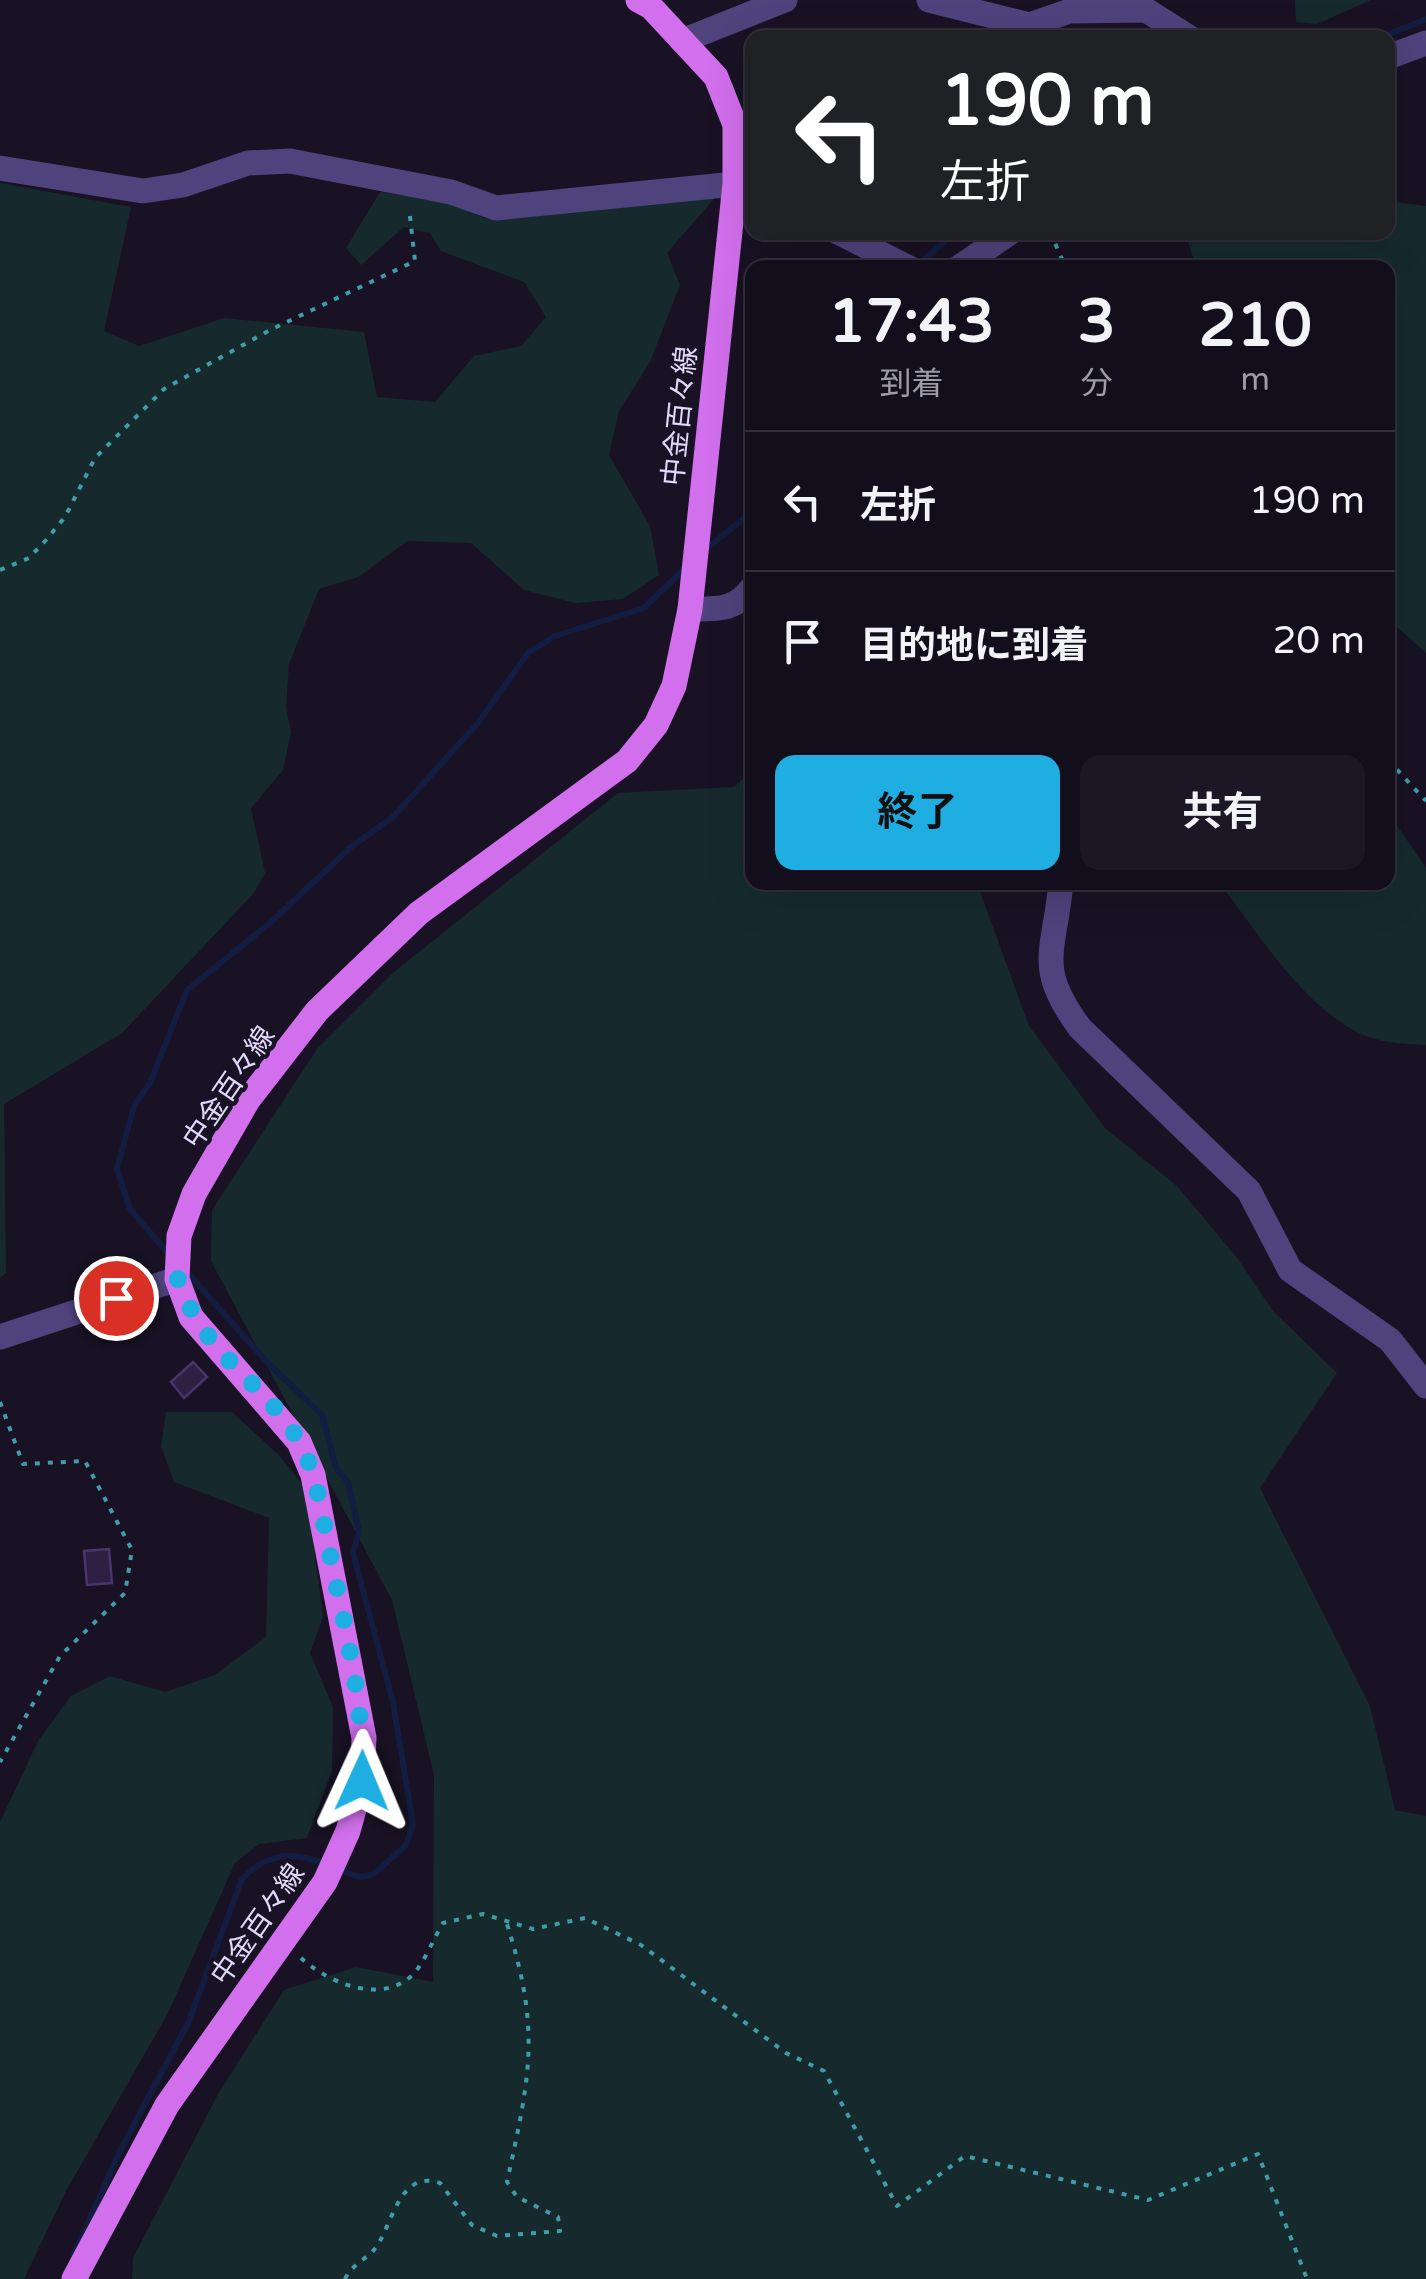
<!DOCTYPE html>
<html lang="ja">
<head>
<meta charset="utf-8">
<style>
	body { margin:0; font-family:"Varela Round","Noto Sans JP",sans-serif; background:#1b1724; color:#f1f3f6; height:100vh; display:flex; flex-direction:column; font-size:38px; white-space:nowrap }
	* { box-sizing:border-box; margin:0 }
	p { font-size:32px; color:#9c9ca3 }
	.icon { flex:none; width:55px; height:55px; fill:none; stroke:currentColor; stroke-width:2; stroke-linecap:round; stroke-linejoin:round }
	.map { position:relative; flex:1; overflow:hidden }
	.sheet { position:absolute; left:745px; top:260px; width:650px; height:630px; display:flex; flex-direction:column; background:#120e1b; border-radius:20px; box-shadow:0 10px 40px #0002,0 0 0 2px #312e3a }
	.sheet>* { flex:none }
	.guide { position:absolute; left:745px; top:30px; width:650px; height:210px; border-radius:20px; box-shadow:0 10px 40px #0002,0 0 0 2px #312e3a; background:#202124; color:#fff; overflow:hidden }
	.pin { position:absolute; display:grid; place-items:center; width:85px; height:85px; color:#fff; margin:-42px; border:5px solid #fff; border-radius:50%; box-shadow:0 2px 10px #0007 }
	.me { position:absolute; width:110px; margin:-55px; rotate:1deg; stroke-linejoin:round; filter:drop-shadow(0 0 8px #0008) }
	.turn { display:flex; align-items:center; gap:35px; height:210px; padding:0 30px; font-size:45px }
	.turn .icon { width:130px; height:130px; stroke-width:2.5 }
	.turn b { display:block; font-size:70px; line-height:85px }
	.eta { display:flex; justify-content:space-evenly; align-items:center; height:170px; text-align:center }
	.eta b { font-size:60px; font-weight:700; line-height:70px }
	.cta { display:flex; gap:20px; margin-top:auto; padding:20px 30px }
	.cta a { flex:1; height:115px; border-radius:20px; background:#1eaee1; color:#111; font-size:40px; font-weight:700; line-height:115px; text-align:center }
	.cta a+a { background:#1b1724; color:#f1f3f6 }
	ul { padding:0; list-style:none }
	li { display:flex; align-items:center; gap:30px; height:140px; padding:0 30px; border-top:2px solid #312e3a }
	li div { flex:1 }
	li b { display:block; font-size:38px }
	li em { font-style:normal }
	.map>svg:first-child { display:block }
	.green { fill:#162a2d }
	.lines { fill:none; stroke-linecap:round; stroke-linejoin:round }
	.stream { stroke:#131d41; stroke-width:6 }
	.building { fill:#2d2042; stroke:#49356b; stroke-width:2.5 }
	.path { stroke:#3f9da8; stroke-width:4; stroke-dasharray:5 8; stroke-linecap:butt }
	.minor { stroke:#4e437c; stroke-width:25 }
	.major { stroke:#d16fec; stroke-width:25 }
	.route { stroke:#1eaee1; stroke-width:18; stroke-dasharray:0 32.4 }
	.labels { text-anchor:middle; stroke-width:9; stroke-linejoin:round; paint-order:stroke }
	.street-label { font-size:28px; fill:#e2d9fa; stroke:#181224 }
</style>
</head>
<body>
<div class="map">
<svg width="1426" height="2279" viewBox="0 0 1426 2279">
	<rect width="100%" height="100%" fill="#181224"/>
	<g class="green">
		<polygon points="1295,0 1371,0 1317,24 1296,22"/>
		<polygon points="0,183 131,207 104,331 139,346 224,318 364,332 377,397 435,402 474,356 521,346 546,317 524,282 441,251 430,233 404,227 361,265 346,248 380,192 446,201 486,219 676,198 714,199 667,253 680,285 650,362 619,411 609,455 650,526 659,575 623,599 575,603 524,590 471,543 408,541 358,577 319,589 289,664 286,707 291,732 283,770 251,808 265,873 253,894 122,1033 4,1104 6,1273 0,1278"/>
		<polygon points="1388,201 1426,206 1426,653 1388,619 1388,268 1196,267 1188,242 1192,232 1388,232"/>
		<polygon points="752,770 752,882 977,883 1029,1026 1105,1128 1177,1186 1238,1259 1273,1311 1337,1373 1260,1488 1370,1706 1395,1810 1426,1816 1426,2279 132,2279 133,2258 218,2094 284,1990 356,1967 433,1982 434,1775 392,1600 211,1261 212,1210 317,1049 394,972 618,793 734,787"/>
		<path d="M1388,812l38,56v177c-24,-1 -47,-2 -69,-13 -58,-30 -98,-99 -138,-149l169,-1z"/>
		<polygon points="166,1412 232,1412 279,1455 306,1489 323,1617 310,1653 333,1707 332,1771 307,1838 259,1844 235,1863 168,2013 66,2191 24,2279 0,2279 0,1822 38,1741 71,1696 110,1676 165,1692 215,1675 266,1637 269,1518 174,1482 161,1446"/>
	</g>
	<g class="lines">
		<g class="stream">
			<polyline points="1380,38 1426,19"/>
			<polyline points="915,267 956,232"/>
			<polyline points="706,549 752,512"/>
			<polyline points="172,1258 130,1209 117,1169 134,1106 150,1083 187,990 270,923 351,847 393,817 478,723 529,652 555,636 644,608 686,567"/>
			<polyline points="185,1270 267,1362 322,1415 336,1468 348,1482 359,1531 353,1553 393,1702 413,1824 406,1845 374,1874 360,1877 339,1870"/>
			<path d="M74,2254l46,-103 69,-130 53,-142c25,-27 52,-28 86,-14"/>
		</g>
	</g>
	<g class="building">
		<polygon points="193,1362 207,1377 184,1398 171,1382"/>
		<polygon points="109,1549 112,1583 87,1585 84,1551"/>
	</g>
	<g class="lines">
		<g class="path">
			<polyline points="1050,232 1066,268"/>
			<polyline points="0,570 29,558 46,540 65,517 95,458 164,389 270,330 415,261 409,208"/>
			<polyline points="1388,760 1426,801"/>
			<polyline points="0,1402 23,1464 85,1461 132,1550 125,1593 60,1656 0,1762"/>
			<path d="M301,1958c25,23 76,46 108,20 14,-11 24,-39 34,-55l40,-9 50,15 52,-11 56,27 145,108 38,18 73,135 68,-50 183,44 110,-46 49,125"/>
			<path d="M345,2279c6,-13 18,-18 28,-28 19,-20 24,-83 67,-68l32,42 25,11 63,-5 -2,-14 -41,-20 -10,-15c24,-110 34,-154 -2,-264"/>
		</g>
		<g class="minor">
			<polyline points="929,0 1029,25 1070,11 1146,10 1190,38"/>
			<polyline points="682,41 785,0"/>
			<polyline points="1388,57 1426,43"/>
			<polyline points="0,168 143,191 183,185 248,163 290,161 451,192 496,208 735,184"/>
			<polyline points="733,197 752,203"/>
			<polyline points="838,232 909,268"/>
			<polyline points="958,268 1011,232"/>
			<path d="M690,609c27,0 45,2 62,-21"/>
			<path d="M1061,882c-6,70 -27,84 19,146l169,163 41,79 100,70 36,46"/>
			<polyline points="0,1337 177,1279"/>
		</g>
		<polyline class="major" points="74,2279 167,2105 325,1882 348,1831 362,1781 364,1738 313,1475 299,1442 191,1317 177,1279 179,1236 194,1194 248,1100 317,1011 419,913 627,761 656,725 674,686 690,609 735,184 735,125 716,77 651,7 638,0"/>
	</g>
	<g class="lines">
		<path class="route" d="M116,1298l62,-19c28,81 84,98 122,164 18,33 22,74 30,111 15,74 35,151 32,227"/>
	</g>
	<g class="labels">
		<g class="street-label">
			<text transform="translate(679 416) rotate(-84)" y="10">中金百々線</text>
			<text transform="translate(228 1087) rotate(-56)" y="10">中金百々線</text>
			<text transform="translate(257 1924) rotate(-55)" y="10">中金百々線</text>
		</g>
	</g>
</svg>
<div class="pin" style="left:116px;top:1298px;background:#d93025"><svg class="icon" aria-label="arrive" viewBox="0 0 24 24"><path d="M6 21V4h12l-3 4 3 4H6"/></svg></div>
<svg class="me" style="left:362px;top:1781px" viewBox="-20 -20 40 40"><path d="M0-17L14 15 0 8-14 15z" fill="#1eaee1" stroke="#fff" stroke-width="4"/></svg>
<div class="guide">
<div class="turn"><svg class="icon" aria-label="left" viewBox="0 0 24 24"><path d="M17 20v-9H6M10 6l-5 5 5 5"/></svg><div><b>190 m</b>左折</div></div>
</div>
<section class="sheet">
<div class="eta">
<div><b>17:43</b><p>到着</p></div>
<div><b>3</b><p>分</p></div>
<div><b>210</b><p>m</p></div>
</div>
<ul>
<li><svg class="icon" aria-label="left" viewBox="0 0 24 24"><path d="M17 20v-9H6M10 6l-5 5 5 5"/></svg><div><b>左折</b></div><em>190 m</em></li>
<li><svg class="icon" aria-label="arrive" viewBox="0 0 24 24"><path d="M6 21V4h12l-3 4 3 4H6"/></svg><div><b>目的地に到着</b></div><em>20 m</em></li>
</ul>
<div class="cta"><a>終了</a><a>共有</a></div>
</section>
</div>
</body>
</html>
